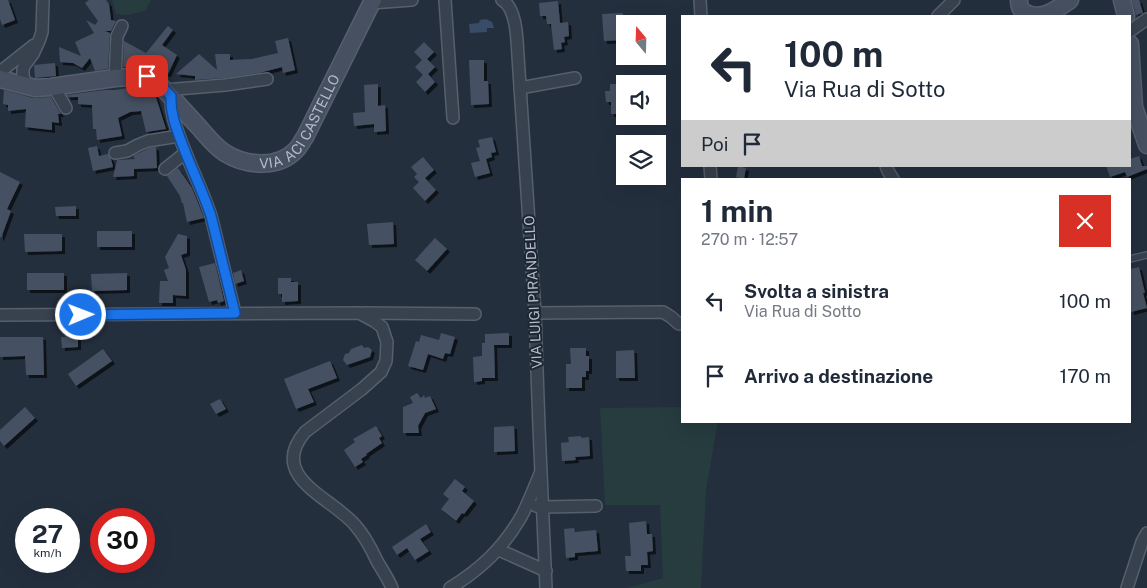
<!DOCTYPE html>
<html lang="it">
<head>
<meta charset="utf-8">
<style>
	body { margin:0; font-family:"Public Sans",sans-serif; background:#f6f6f7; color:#1f2937; height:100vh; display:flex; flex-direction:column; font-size:19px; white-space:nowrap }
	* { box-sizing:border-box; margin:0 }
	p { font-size:16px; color:#747a83 }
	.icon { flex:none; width:28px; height:28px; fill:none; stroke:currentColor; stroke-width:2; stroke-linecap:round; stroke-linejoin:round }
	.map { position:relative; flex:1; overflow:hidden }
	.panel { position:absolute; left:681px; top:178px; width:450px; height:245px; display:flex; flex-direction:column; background:#fff; border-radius:0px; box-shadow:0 5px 20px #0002 }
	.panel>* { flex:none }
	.guide { position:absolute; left:681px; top:15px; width:450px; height:152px; border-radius:0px; box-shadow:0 5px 20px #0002; background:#fff; color:#1f2937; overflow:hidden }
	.needle { width:32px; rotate:341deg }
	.buttons { position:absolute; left:616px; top:15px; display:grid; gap:10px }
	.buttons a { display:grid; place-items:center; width:50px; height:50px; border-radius:0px; background:#fff; box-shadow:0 5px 20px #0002; font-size:25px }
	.speed { position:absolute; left:15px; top:508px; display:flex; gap:10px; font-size:25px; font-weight:700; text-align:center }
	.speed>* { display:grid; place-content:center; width:65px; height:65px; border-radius:50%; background:#fff; box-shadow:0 5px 20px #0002; line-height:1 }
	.speed small { font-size:12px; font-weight:400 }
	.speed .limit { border:8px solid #d22; background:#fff; color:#111 }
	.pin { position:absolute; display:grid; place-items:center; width:42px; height:42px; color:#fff; margin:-21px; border-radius:10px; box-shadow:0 2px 8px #0006 }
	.me { position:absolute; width:55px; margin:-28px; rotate:89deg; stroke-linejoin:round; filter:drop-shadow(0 0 4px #0008) }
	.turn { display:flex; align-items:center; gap:18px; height:105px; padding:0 20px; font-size:22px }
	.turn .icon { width:65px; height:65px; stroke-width:2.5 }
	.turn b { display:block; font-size:35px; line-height:42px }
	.then { display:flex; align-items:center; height:48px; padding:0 20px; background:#0003; gap:10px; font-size:19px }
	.round { display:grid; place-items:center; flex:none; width:52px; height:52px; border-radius:0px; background:#f6f6f7 }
	.head { display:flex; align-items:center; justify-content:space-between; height:85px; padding:0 20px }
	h1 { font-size:30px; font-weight:700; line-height:38px }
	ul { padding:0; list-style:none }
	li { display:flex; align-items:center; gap:15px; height:75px; padding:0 20px }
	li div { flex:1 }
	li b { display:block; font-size:19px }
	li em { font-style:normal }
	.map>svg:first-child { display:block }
	.green { fill:#263c3f }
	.water { fill:#394c67 }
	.building { fill:#455162; filter:url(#shadow) }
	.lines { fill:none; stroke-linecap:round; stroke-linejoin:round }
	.lane-casing { stroke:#565f6c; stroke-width:8 }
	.street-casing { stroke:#565f6c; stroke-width:14 }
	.secondary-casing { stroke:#565f6c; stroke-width:19 }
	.lane { stroke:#38414e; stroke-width:5.5 }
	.street { stroke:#38414e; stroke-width:11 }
	.secondary { stroke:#465061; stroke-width:16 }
	.route-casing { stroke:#114b97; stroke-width:12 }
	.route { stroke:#1a73e8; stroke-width:9 }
	.labels { text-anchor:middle; stroke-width:4; stroke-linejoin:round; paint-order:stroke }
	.street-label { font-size:14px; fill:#b4bcc9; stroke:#1d2633 }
</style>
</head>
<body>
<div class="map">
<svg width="1147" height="588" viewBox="0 0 1147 588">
	<defs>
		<filter id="shadow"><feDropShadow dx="3" dy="3" stdDeviation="0" flood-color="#0009"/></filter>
	</defs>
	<rect width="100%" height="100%" fill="#242f3e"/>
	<g class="green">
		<polygon points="112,0 151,0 145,11 128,15 116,14"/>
		<polygon points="682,407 682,421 718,421 706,490 701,588 627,588 663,578 660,505 605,505 600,408"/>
	</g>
	<polygon class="water" points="486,19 492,22 494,28 487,28 487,32 470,33 469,24 479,23 480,20"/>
	<g class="building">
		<polygon points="0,0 8,0 15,20 2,25 0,19"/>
		<polygon points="89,0 106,0 109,4 111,20 116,21 111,31 105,31 110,33 108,69 95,71 90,58 82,68 73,63 60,62 59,47 81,56 75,42 94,33 86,20 95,25 98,21 85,3"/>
		<polygon points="1132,0 1139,0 1143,13 1136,15"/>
		<polygon points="558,1 560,23 568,22 569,36 564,37 565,42 561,43 562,49 554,50 551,24 547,24 546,16 540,16 539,3"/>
		<polygon points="623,13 625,40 604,41 602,14"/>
		<polygon points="168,26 173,30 162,45 177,55 168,74 162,73 157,69 150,66 135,65 136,67 123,67 124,41 146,53"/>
		<polygon points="288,38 295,70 283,73 282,67 259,73 224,78 195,80 195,76 176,74 199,54 217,70 215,54 230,54 230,60 252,59 278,53 275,41"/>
		<polygon points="424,42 434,52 427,59 435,67 428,74 435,82 425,92 416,82 423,75 415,67 422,60 414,52"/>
		<polygon points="469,60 484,60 484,81 488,81 489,104 471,105"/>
		<polygon points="55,63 56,76 35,78 34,65"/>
		<polygon points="378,84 378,106 385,105 386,131 374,132 374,124 354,126 353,113 365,112 364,85"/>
		<polygon points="610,84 623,84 624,93 625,93 625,103 622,103 622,114 611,114 611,102 606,102 605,91 610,91"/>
		<polygon points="141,86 143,95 153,92 155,94 166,129 146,132 141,111 130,112 118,118 122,136 97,140 96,129 93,129 92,105 78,104 78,97 68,97 67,95 104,90 115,90"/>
		<polygon points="4,90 33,98 51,97 61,114 58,114 59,123 52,122 52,130 25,127 26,109 8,111 8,105 3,104"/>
		<polygon points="492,137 496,152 491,153 492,157 486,159 490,173 475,177 471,163 480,161 476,148 480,147 478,140"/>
		<polygon points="97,146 99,156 108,154 111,159 113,167 93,171 88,148"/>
		<polygon points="156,147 157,168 134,169 134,176 113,177 117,160 135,159 133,156 150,148"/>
		<polygon points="1139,156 1142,166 1147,166 1147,169 1127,177 1125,172 1110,177 1106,166 1130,166 1130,159"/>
		<polygon points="423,157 434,170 425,178 436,190 425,201 413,188 419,182 414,177 417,174 411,167"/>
		<polygon points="738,166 746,168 744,179 736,177"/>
		<polygon points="178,168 192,188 204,218 187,222 183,203 182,203 180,196 167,176"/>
		<polygon points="0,172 20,182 7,209 11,211 1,238 0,237"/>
		<polygon points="76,206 76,216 56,216 55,207"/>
		<polygon points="393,222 394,244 369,245 367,224"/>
		<rect x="97" y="231" width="35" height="16"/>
		<polygon points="24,234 62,234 62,251 25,252"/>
		<polygon points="178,234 187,236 187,253 181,255 186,270 186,296 173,295 173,303 159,303 160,281 168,281 164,270 169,268 165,257"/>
		<polygon points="435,238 447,249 427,271 415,260"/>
		<polygon points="215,263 224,301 218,303 217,300 209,302 199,267"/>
		<polygon points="1139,267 1145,293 1143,293 1147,308 1131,312 1130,307 1130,269"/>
		<polygon points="241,270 244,281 235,284 233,273"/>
		<rect x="27" y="273" width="37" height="17"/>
		<polygon points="127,273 127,290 92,291 91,274"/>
		<polygon points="278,278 291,278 291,282 298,282 298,301 282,302 282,294 278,294"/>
		<polygon points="441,333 455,337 450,354 445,353 443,359 428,354 423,370 408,366 416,341 419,342 421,335 439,340"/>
		<polygon points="509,333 509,345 494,345 495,378 482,378 482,381 474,382 473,357 482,356 482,343 485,343 485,334"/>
		<polygon points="78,336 78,347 62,348 61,337"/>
		<polygon points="0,337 43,337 44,375 26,375 25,356 0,357"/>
		<polygon points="362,345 364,348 368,347 372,350 370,357 347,365 343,360 345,354 349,353 351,349"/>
		<polygon points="570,348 586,348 586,356 589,356 589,371 586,371 586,377 582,377 582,388 566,388 566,364 571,364"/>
		<polygon points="103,349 112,361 76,386 68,374"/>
		<polygon points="634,350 635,378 616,378 616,351"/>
		<polygon points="330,361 337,378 308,389 314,402 296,409 284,379"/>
		<polygon points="417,393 421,398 424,395 425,398 430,396 436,409 425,413 418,426 419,433 403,433 403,407 413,403 410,397"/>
		<polygon points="220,399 226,409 216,414 210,404"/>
		<polygon points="25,407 35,418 4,446 0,441 0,430"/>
		<polygon points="376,426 382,436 379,438 382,443 366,454 367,455 361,459 363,462 355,467 344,450 355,442 353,439"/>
		<polygon points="514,426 515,451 494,452 494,427"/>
		<polygon points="581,436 581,438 589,437 590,456 575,457 576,460 562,461 561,443 569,442 568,437"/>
		<polygon points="455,479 465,487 462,491 474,501 464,514 462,513 456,521 441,509 449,499 443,494"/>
		<polygon points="646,521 647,534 652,534 653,551 647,552 648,565 641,565 641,571 626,571 625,556 631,556 629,523"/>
		<polygon points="426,524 431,532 420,539 429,551 415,560 407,548 397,555 392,547"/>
		<polygon points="574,528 575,532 596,530 598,551 575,553 575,557 566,558 564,529"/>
	</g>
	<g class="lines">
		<g class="lane-casing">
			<polyline id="lane" points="1130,259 1147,255"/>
		</g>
		<g class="street-casing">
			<g id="street">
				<polyline points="445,0 453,118"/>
				<path d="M502,0c15,8 15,41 16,56l17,257 4,114 7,161"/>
				<polyline points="700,0 701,16"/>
				<polyline points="371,3 412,0"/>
				<polyline points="938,16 954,0"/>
				<polyline points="1130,31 1147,19"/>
				<polyline points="0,72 34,45"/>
				<polyline points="115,78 117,36 122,26"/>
				<polyline points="27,86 23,76 23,70 24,66 33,54 39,41 42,32 43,0"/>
				<polyline points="54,87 66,108"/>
				<polyline points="520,88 575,78"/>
				<polyline points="165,90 225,85 267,79"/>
				<path d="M171,97c-1,17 6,33 12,49 9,24 20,46 28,70l24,97"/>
				<polyline points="115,153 127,151 138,145 148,141 179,136"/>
				<polyline points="710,166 711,179"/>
				<polyline points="886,166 888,171 893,179"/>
				<polyline points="165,169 185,153"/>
				<polyline points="363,313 475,314"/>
				<polyline points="535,313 663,312 671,317 679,324"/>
				<path d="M0,315l359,-2 15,8 8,6 5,15 -1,19 -5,11 -19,17 -57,43c-38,45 26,65 50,93 9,10 16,23 22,36 5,9 11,17 15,27"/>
				<polyline points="536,506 543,507 596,506"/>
				<polyline points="499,550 546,571"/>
				<path d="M450,588c31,-19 53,-40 71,-71 7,-13 13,-29 19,-43"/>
				<polyline points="1127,588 1142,542 1147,533"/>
			</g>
		</g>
		<g class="secondary-casing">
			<g id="secondary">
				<path d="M1019,0c0,6 2,11 7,13 16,9 32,-5 44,-13"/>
				<polyline points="1122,0 1126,16"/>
				<polyline points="1130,44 1134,107 1147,145"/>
				<path id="s1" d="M0,79l35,9 16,-1 64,-9 32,-2 6,2c16,16 30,32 45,48 8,9 16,20 27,27 21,13 53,16 71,-3 4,-4 6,-9 9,-13l68,-137"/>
			</g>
		</g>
		<use href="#lane" class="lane"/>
		<use href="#street" class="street"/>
		<use href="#secondary" class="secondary"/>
	</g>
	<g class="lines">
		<g class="route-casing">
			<path id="route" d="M81,315l154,-2 -24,-97c-8,-24 -19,-46 -28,-70 -6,-16 -13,-32 -12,-50l-18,-18 -6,-2"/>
		</g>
		<use href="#route" class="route"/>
	</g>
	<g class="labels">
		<g class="street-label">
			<text dy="5" stroke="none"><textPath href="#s1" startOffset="358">VIA ACI CASTELLO</textPath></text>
			<text transform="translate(533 292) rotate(-93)" y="5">VIA LUIGI PIRANDELLO</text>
		</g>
	</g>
</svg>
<div class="buttons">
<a><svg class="needle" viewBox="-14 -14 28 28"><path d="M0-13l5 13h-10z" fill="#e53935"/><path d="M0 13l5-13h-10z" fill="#747a83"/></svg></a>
<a><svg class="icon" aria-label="sound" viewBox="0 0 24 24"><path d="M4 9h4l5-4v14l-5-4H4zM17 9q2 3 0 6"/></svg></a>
<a><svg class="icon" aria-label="layers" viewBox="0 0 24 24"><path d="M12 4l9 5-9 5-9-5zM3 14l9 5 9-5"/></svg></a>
</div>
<div class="speed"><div>27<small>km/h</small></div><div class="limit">30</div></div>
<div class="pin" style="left:147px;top:76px;background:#d93025"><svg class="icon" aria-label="arrive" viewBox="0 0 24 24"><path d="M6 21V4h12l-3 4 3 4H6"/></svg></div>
<svg class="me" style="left:81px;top:315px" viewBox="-20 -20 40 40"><circle r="17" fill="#1a73e8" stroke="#fff" stroke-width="3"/><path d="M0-11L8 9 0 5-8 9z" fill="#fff"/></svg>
<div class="guide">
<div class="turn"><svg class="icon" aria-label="left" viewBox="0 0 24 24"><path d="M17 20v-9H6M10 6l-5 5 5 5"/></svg><div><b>100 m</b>Via Rua di Sotto</div></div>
<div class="then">Poi<svg class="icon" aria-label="arrive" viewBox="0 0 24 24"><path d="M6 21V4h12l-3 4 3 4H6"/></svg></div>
</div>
<section class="panel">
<div class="head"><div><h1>1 min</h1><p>270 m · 12:57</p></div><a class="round" style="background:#d93025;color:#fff"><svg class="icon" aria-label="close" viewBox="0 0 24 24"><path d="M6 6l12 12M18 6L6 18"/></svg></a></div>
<ul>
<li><svg class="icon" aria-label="left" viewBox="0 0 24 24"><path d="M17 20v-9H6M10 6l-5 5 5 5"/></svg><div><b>Svolta a sinistra</b><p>Via Rua di Sotto</p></div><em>100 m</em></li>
<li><svg class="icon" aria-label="arrive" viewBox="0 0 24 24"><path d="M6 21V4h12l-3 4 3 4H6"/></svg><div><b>Arrivo a destinazione</b></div><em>170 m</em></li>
</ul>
</section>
</div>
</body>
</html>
